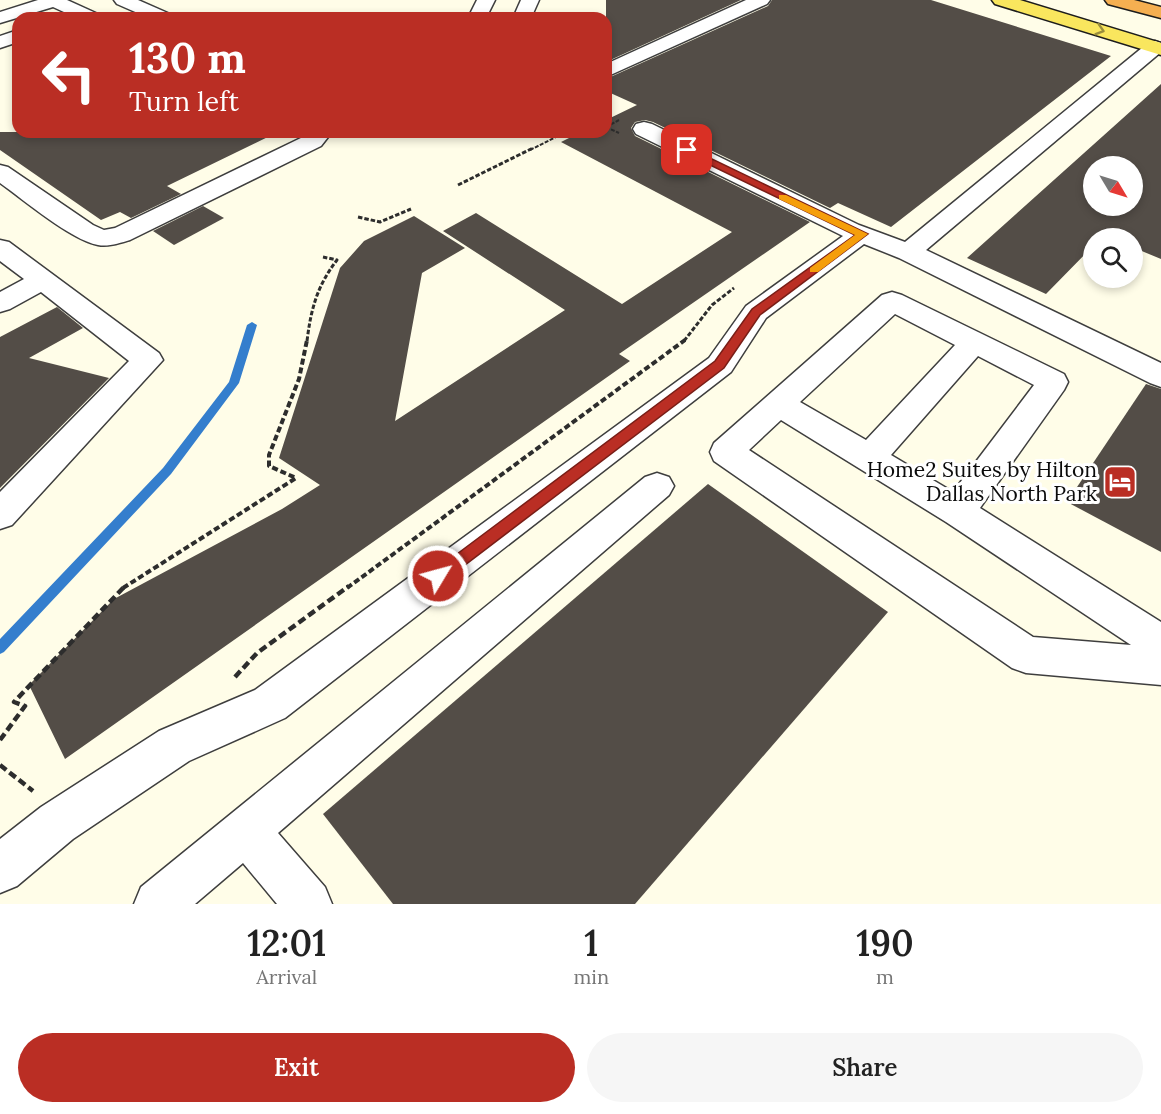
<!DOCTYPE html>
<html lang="en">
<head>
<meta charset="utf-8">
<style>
	body { margin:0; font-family:Lora,serif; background:#f6f6f6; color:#222; height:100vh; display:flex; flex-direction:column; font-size:22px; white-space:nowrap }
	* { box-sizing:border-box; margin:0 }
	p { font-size:20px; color:#767676 }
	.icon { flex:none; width:33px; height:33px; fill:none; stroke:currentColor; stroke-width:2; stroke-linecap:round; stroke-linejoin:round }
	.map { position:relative; height:904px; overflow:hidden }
	.details { display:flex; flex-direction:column; background:#fff; flex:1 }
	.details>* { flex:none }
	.hud { position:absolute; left:12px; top:12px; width:600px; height:126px; border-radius:18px; box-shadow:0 3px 9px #0003; background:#ba2e24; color:#fff; overflow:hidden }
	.needle { width:39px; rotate:128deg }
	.fabs { position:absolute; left:1083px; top:156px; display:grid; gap:12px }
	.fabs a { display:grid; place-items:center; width:60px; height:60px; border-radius:50%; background:#fff; box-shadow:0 3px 9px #0003; font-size:30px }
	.pin { position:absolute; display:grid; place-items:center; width:51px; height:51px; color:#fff; margin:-26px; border-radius:12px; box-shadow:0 3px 9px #0006 }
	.me { position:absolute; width:66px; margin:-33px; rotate:53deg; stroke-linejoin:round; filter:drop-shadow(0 0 4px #0008) }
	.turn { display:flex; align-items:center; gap:21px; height:126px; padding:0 18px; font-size:27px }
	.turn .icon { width:78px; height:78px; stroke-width:2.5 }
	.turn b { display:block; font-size:42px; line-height:51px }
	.eta { display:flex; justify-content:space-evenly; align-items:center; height:102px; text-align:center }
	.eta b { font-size:36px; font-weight:600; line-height:42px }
	.primary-button { display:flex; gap:12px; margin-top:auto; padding:12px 18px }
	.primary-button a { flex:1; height:69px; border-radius:36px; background:#ba2e24; color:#fff; font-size:24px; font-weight:600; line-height:69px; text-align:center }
	.primary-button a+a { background:#f6f6f6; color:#222 }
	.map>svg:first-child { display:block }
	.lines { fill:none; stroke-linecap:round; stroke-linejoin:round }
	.stream { fill:#347ecd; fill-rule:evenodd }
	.building { fill:#534d47; fill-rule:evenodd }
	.minor-casing { stroke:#3e3e3e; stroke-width:3 }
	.major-casing { stroke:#1c1c1c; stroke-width:3 }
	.highway-casing { stroke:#1c1c1c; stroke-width:3 }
	.path-far3 { stroke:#2d2d2d; stroke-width:2; stroke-dasharray:4 1.5; stroke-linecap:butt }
	.path-far2 { stroke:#2d2d2d; stroke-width:3; stroke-dasharray:4.5 2; stroke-linecap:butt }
	.path-far1 { stroke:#2d2d2d; stroke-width:4; stroke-dasharray:6 3; stroke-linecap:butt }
	.path { stroke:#2d2d2d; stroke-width:4.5; stroke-dasharray:8 4; stroke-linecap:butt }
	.minor { fill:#fff; fill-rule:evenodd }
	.major { fill:#f9e65e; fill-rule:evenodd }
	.highway { fill:#f5af51; fill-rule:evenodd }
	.oneway { stroke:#9a8e3d }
	.route { fill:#ba2e24; stroke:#791e17; stroke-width:1.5 }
	.slow { fill:#f59e0b }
	.labels { text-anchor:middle; stroke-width:6; stroke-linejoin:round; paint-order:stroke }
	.poi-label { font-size:21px; fill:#0b0b0b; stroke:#fff; text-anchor:end }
</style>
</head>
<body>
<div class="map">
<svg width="1161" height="904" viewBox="0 0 1161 904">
	<rect width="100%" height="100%" fill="#fffde8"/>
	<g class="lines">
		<polygon class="stream" points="252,322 257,325 239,383 171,474 4,652 0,654 0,639 163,468 229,382 247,325"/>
	</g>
	<g class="building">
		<polygon points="606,0 741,0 606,62"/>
		<polygon points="772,0 931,0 1111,56 891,227 838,203 830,208 653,122 645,120 635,122 631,128 635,136 810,222 619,354 630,361 65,759 29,685 114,599 282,509 320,485 279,458 340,268 364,241 414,216 465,248 422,273 395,421 565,310 443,231 476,213 622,304 732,232 561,142 581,132 606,132 606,120 637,105 606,91 606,79 768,6"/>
		<path d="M1161,84v175l-29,-12v-9h-21l-8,-3 -3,3h-6v7l-48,49 -79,-36zM1094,166h38v40h-38z"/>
		<polygon points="0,132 278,132 167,186 181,194 131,218 120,212 101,220 0,150"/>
		<polygon points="203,206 224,218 174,245 153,231"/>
		<polygon points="57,307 83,328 29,358 109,378 0,488 0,337"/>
		<polygon points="1146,384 1161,389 1161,552 1067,502"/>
		<polygon points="708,484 888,612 635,904 393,904 323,814"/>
	</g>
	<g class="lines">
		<g class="minor-casing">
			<g id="minor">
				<polygon points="38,0 67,0 98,14 101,18 77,18 53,7 0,23 0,12"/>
				<polygon points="114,0 138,0 170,14 173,18 149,18 117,4"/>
				<polygon points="477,0 495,0 486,18 468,18"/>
				<polygon points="521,0 539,0 531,18 513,18"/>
				<polygon points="746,0 770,0 767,4 606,77 606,64"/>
				<polygon points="18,30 18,42 0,48 0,36"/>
				<polygon points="1155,41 1161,43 1161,52 926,250 1161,363 1161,387 1150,383 899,258 864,244 766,318 731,372 285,718 189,761 73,839 17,886 0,893 0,839 41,807 159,731 255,690 709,358 746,306 843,236 636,134 633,129 636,124 644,122 652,124 859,225 905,242 1148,43"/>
				<path d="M309,132h23l-11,14 -191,94c-10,3 -22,7 -32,5 -27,-5 -74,-45 -98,-62v-18l8,2 85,58 11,5 11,-2 190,-92z"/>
				<polygon points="0,240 9,242 159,353 163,360 12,525 0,529 0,492 129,361 41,292 10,309 0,312 0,292 24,279 0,261"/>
				<path d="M892,292l10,3 162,79 4,8 -4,8 -84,118 181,114v63l-135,-12 -14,-5 -298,-207 -4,-9 4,-9 168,-148zM895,314l60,31 -89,95 -66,-38zM978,356l56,29 -81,107 -62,-37zM781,420l165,102 185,123 -98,-8 -284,-187z"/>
				<polygon points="657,473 669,477 674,486 669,495 278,833 325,887 332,904 277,904 243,863 195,904 134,904 141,887 645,477"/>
			</g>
		</g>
		<g class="major-casing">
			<polygon id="major" points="992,0 1020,0 1161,43 1161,55 995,4"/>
		</g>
		<g class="highway-casing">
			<polygon id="highway" points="1105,0 1134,0 1161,7 1161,18 1108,4"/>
		</g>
		<g class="path-far3">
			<polyline points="606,127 619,133"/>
			<polyline points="606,127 619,120"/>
			<polyline points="530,150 566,132"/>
		</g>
		<g class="path-far2">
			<polyline points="458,185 533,148"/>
			<polyline points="358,217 380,222 411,209"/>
			<path d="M307,341c4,-32 10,-55 30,-81l-14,-3"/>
			<polyline points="684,341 712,305 734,288"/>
		</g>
		<g class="path-far1">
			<polyline points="123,588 296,478 269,466 269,455 299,379 307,340"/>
			<polyline points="347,588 685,340"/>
		</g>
		<g class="path">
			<polyline points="235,677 257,653 349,586"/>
			<polyline points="0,740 25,706 14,702 125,586"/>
			<polyline points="0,765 33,791"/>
		</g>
		<use href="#minor" class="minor"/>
		<use href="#major" class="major"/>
		<use href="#highway" class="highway"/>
	</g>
	<defs><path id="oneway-chevron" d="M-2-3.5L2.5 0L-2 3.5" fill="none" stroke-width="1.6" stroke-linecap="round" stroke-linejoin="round" transform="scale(1.5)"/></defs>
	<use class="oneway" href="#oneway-chevron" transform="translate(1100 30) rotate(17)"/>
	<polygon class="route" points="687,147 868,234 760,315 724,368 444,581 438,583 433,581 431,576 433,572 715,361 752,309 855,235 683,152 682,150"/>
	<polygon class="slow" points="779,195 786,195 868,234 818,272 810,272 810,268 855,235 779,199"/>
	<defs>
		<g id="hotel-square" transform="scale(1.725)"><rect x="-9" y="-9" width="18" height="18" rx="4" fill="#ba2e24" stroke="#fff"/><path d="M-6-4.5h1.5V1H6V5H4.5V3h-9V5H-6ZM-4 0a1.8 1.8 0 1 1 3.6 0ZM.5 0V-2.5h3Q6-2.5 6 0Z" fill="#fff"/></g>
	</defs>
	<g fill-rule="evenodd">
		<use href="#hotel-square" x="1120" y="482"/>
	</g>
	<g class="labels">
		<g class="poi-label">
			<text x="1097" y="477">Home2 Suites by Hilton<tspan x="1097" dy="24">Dallas North Park</tspan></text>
		</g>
	</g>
</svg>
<div class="fabs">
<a><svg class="needle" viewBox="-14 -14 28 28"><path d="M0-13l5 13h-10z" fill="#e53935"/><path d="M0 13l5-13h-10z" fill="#767676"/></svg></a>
<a><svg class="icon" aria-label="search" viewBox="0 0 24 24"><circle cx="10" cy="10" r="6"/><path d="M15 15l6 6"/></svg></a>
</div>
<div class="pin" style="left:687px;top:150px;background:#d93025"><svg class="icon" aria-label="arrive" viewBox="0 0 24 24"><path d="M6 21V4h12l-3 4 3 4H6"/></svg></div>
<svg class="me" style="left:438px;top:576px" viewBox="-20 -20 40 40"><circle r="17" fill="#ba2e24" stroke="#fff" stroke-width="3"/><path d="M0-11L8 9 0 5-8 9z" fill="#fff"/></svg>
<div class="hud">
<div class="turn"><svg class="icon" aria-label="left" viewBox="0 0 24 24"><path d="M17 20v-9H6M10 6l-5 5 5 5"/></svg><div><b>130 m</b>Turn left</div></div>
</div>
</div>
<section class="details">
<div class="eta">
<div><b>12:01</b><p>Arrival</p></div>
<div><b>1</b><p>min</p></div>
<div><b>190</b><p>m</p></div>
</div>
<div class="primary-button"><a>Exit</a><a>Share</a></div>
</section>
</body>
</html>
